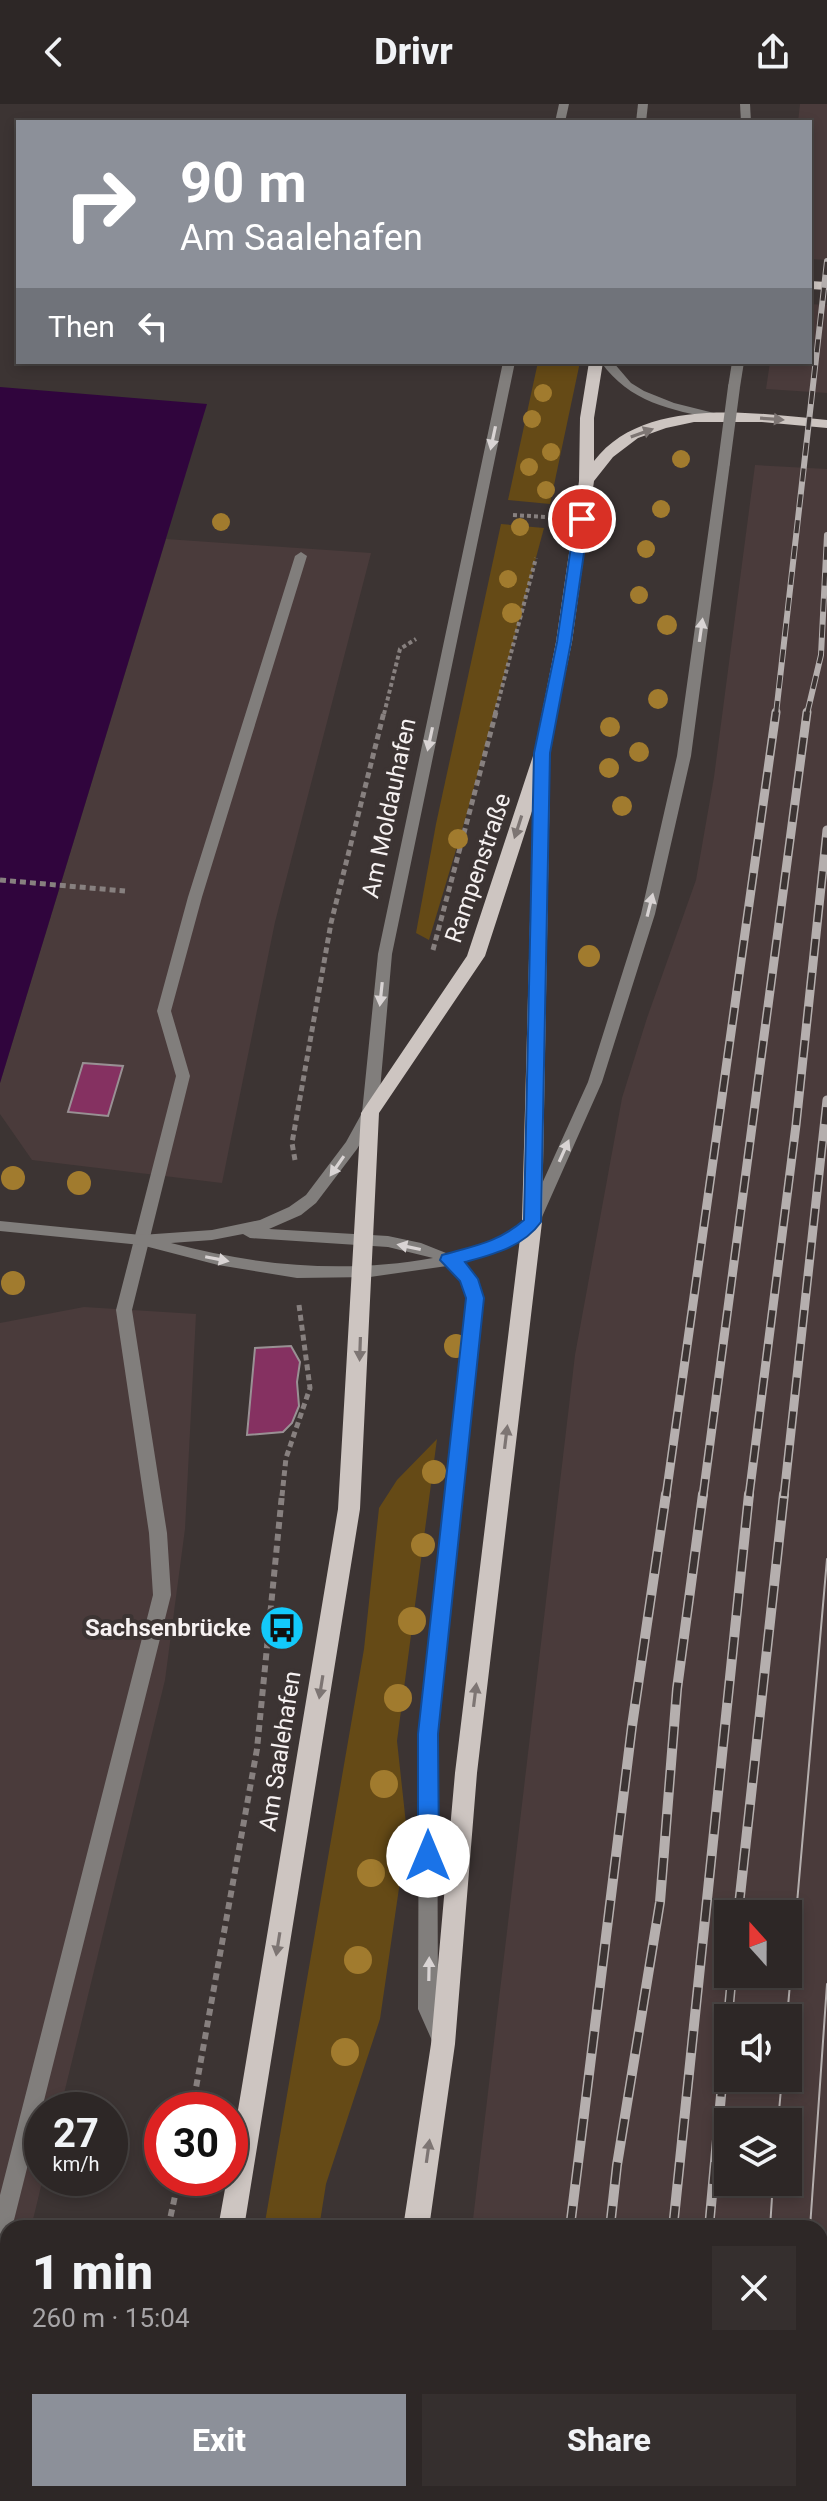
<!DOCTYPE html>
<html lang="en">
<head>
<meta charset="utf-8">
<style>
	body { margin:0; font-family:Roboto,sans-serif; background:#352f2e; color:#f1f3f6; height:100vh; display:flex; flex-direction:column; font-size:30px; white-space:nowrap }
	* { box-sizing:border-box; margin:0 }
	p { font-size:26px; color:#a7a5a7 }
	.icon { flex:none; width:44px; height:44px; fill:none; stroke:currentColor; stroke-width:2; stroke-linecap:round; stroke-linejoin:round }
	.map { position:relative; flex:1; overflow:hidden }
	.side { position:absolute; left:0px; top:2116px; width:828px; height:282px; display:flex; flex-direction:column; background:#2d2726; border-radius:24px 24px 0 0; box-shadow:0 4px 12px #0003,0 0 0 2px #484443 }
	.side>* { flex:none }
	.banner { position:absolute; left:16px; top:16px; width:796px; height:244px; border-radius:0px; box-shadow:0 4px 12px #0003,0 0 0 2px #484443; background:#8c9099; color:#fff; overflow:hidden }
	.needle { width:52px; rotate:339deg }
	.fabs { position:absolute; left:714px; top:1796px; display:grid; gap:16px }
	.fabs a { display:grid; place-items:center; width:88px; height:88px; border-radius:0px; background:#2d2726; box-shadow:0 4px 12px #0003,0 0 0 2px #484443; font-size:40px }
	.speed { position:absolute; left:24px; top:1988px; display:flex; gap:16px; font-size:40px; font-weight:700; text-align:center }
	.speed>* { display:grid; place-content:center; width:104px; height:104px; border-radius:50%; background:#2d2726; box-shadow:0 4px 12px #0003,0 0 0 2px #484443; line-height:1 }
	.speed small { font-size:20px; font-weight:400 }
	.speed .limit { border:12px solid #d22; background:#fff; color:#111 }
	.pin { position:absolute; display:grid; place-items:center; width:68px; height:68px; color:#fff; margin:-34px; border:4px solid #fff; border-radius:50%; box-shadow:0 2px 8px #0007 }
	.me { position:absolute; width:88px; margin:-44px; rotate:0deg; stroke-linejoin:round; filter:drop-shadow(0 0 6px #0008) }
	.turn { display:flex; align-items:center; gap:28px; height:168px; padding:0 32px; font-size:36px }
	.turn .icon { width:104px; height:104px; stroke-width:2.5 }
	.turn b { display:block; font-size:56px; line-height:68px }
	.then { display:flex; align-items:center; height:76px; padding:0 32px; background:#0003; gap:16px; font-size:30px }
	.round { display:grid; place-items:center; flex:none; width:84px; height:84px; border-radius:0px; background:#352f2e }
	.summary { display:flex; align-items:center; justify-content:space-between; height:136px; padding:0 32px }
	h1 { font-size:48px; font-weight:800; line-height:60px }
	.button { display:flex; gap:16px; margin-top:auto; padding:16px 32px }
	.button a { flex:1; height:92px; border-radius:0px; background:#8c9099; color:#fff; font-size:32px; font-weight:800; line-height:92px; text-align:center }
	.button a+a { background:#352f2e; color:#f1f3f6 }
	header { display:flex; justify-content:space-between; align-items:center; height:104px; padding:0 32px; background:#2d2726; font-size:36px; font-weight:800 }
	.map>svg:first-child { display:block }
	.built { fill:#4a3b3b; fill-rule:evenodd }
	.green { fill:#654a16 }
	.water { fill:#30053d }
	.building { fill:#853161; stroke:#999194; stroke-width:2 }
	.lines { fill:none; stroke-linecap:round; stroke-linejoin:round }
	.path-far2 { stroke:#87807f; stroke-width:4; stroke-dasharray:4 3; stroke-linecap:butt }
	.path-far1 { stroke:#87807f; stroke-width:5; stroke-dasharray:6 4; stroke-linecap:butt }
	.path { stroke:#87807f; stroke-width:6; stroke-dasharray:7 5; stroke-linecap:butt }
	.service { fill:#817e7c; fill-rule:evenodd }
	.minor { fill:#817e7c; fill-rule:evenodd }
	.primary { fill:#cdc5c1; fill-rule:evenodd }
	.tram { stroke:#b5afae; stroke-width:2 }
	.rail-far2-casing { stroke:#b5afae; stroke-width:6 }
	.rail-far1-casing { stroke:#b5afae; stroke-width:9 }
	.rail-casing { stroke:#b5afae; stroke-width:10 }
	.rail-far2 { stroke:#3c3433; stroke-width:4; stroke-dasharray:13; stroke-linecap:butt }
	.rail-far1 { stroke:#3c3433; stroke-width:6; stroke-dasharray:17; stroke-linecap:butt }
	.rail { stroke:#3c3433; stroke-width:7; stroke-dasharray:22; stroke-linecap:butt }
	.minor-bridge { stroke:#817e7c; stroke-width:12 }
	.tree { fill:#a17b2e }
	.oneway { fill:#7d7573 }
	.oneway2 { fill:#d9d4d4 }
	.route { fill:#1a73e8; stroke:#114b97; stroke-width:2 }
	.labels { text-anchor:middle; stroke-width:8; stroke-linejoin:round; paint-order:stroke }
	.street-label { font-size:24px; fill:#f6f1f1; stroke:#3c3433 }
	.poi-label { font-size:24px; font-weight:bold; fill:#f6f1f1; stroke:#3c3433; text-anchor:end }
</style>
</head>
<body>
<header><svg class="icon" aria-label="back" viewBox="0 0 24 24"><path d="M15 5l-7 7 7 7"/></svg>Drivr<svg class="icon" aria-label="share" viewBox="0 0 24 24"><path d="M12 15V3M7 8l5-5 5 5M5 13v7h14v-7"/></svg></header>
<div class="map">
<svg width="827" height="2397" viewBox="0 0 827 2397">
	<rect width="100%" height="100%" fill="#3c3433"/>
	<g class="built">
		<polygon points="800,0 827,0 827,156 810,155 810,18 798,18"/>
		<polygon points="810,200 827,201 827,289 766,285 770,258 810,258"/>
		<path d="M755,361l72,4v2032h-389l1,-7h381v-266h-348l103,-873 47,-257 25,-80 49,-138 18,-103zM728,1810h60v60h-60zM728,1914h60v60h-60zM728,2018h60v60h-60z"/>
		<polygon points="166,435 371,449 275,818 222,1079 32,1056 0,1010 0,979"/>
		<polygon points="84,1203 196,1210 185,1425 165,1576 60,2006 42,2006 43,2074 31,2124 8,2124 8,2219 0,2252 0,1219"/>
	</g>
	<g class="green">
		<polygon points="538,258 580,258 550,400 508,396"/>
		<polygon points="501,420 544,424 467,709 429,836 416,829 436,720"/>
		<polygon points="437,1335 397,1637 407,1729 380,1915 326,2080 319,2124 264,2124 364,1545 379,1404 397,1376"/>
	</g>
	<polygon class="water" points="0,283 207,300 0,979"/>
	<g class="building">
		<polygon points="83,959 123,962 108,1012 68,1008"/>
		<polygon points="291,1242 300,1258 297,1278 299,1302 292,1319 283,1328 247,1331 255,1244"/>
	</g>
	<g class="lines">
		<g class="path-far2">
			<polyline points="513,411 547,413"/>
			<polyline points="384,610 400,545 416,535"/>
			<polyline points="495,610 536,454"/>
		</g>
		<g class="path-far1">
			<polyline points="0,776 125,787"/>
			<polyline points="433,846 496,608"/>
			<polyline points="295,1056 292,1039 331,819 384,608"/>
			<polyline points="282,1392 286,1354 310,1284 299,1201"/>
		</g>
		<g class="path">
			<polyline points="192,2006 257,1645 282,1390"/>
			<polyline points="168,2124 179,2074"/>
			<polyline points="110,2397 111,2390"/>
		</g>
		<polygon class="service" points="301,448 307,452 202,793 171,907 190,972 132,1206 167,1429 171,1491 12,2124 8,2124 7,2138 0,2140 0,2091 153,1491 149,1429 116,1206 176,972 157,907 188,793 295,452"/>
		<g class="minor">
			<polygon points="559,0 569,0 565,18 555,18"/>
			<polygon points="638,0 648,0 646,18 636,18"/>
			<polygon points="740,0 750,0 751,18 741,18"/>
			<path d="M503,258h12l-123,592 -14,159 -21,36 -41,54 -15,12 -32,14 119,7 33,7 30,12 41,-13 34,-23 62,-137 53,-168 36,-158 41,-293 6,-4 6,4 -39,293 -36,158 -53,168 -64,144 -30,22 -44,14 11,14 8,22 -46,436 1,275 13,30 -3,6 -7,2 -7,-2 -16,-36 1,-275 48,-436 -8,-21 -12,-11 -77,11 -73,1 -79,-13 -77,-20 -141,-14v-10l141,14 71,-5 48,-10 29,-13 17,-12 40,-53 16,-29 16,-159zM243,1130l7,4 138,9 45,11c-88,16 -176,8 -262,-15l41,-3z"/>
			<path d="M601,258h12l18,21 13,8 30,12 48,12 -6,4c-45,-9 -87,-17 -115,-57z"/>
			<polygon points="732,258 744,258 740,283 734,286 728,283"/>
		</g>
		<g class="primary">
			<polygon points="810,177 827,178 827,186 810,185"/>
			<path d="M589,258h14l-9,56v43c50,-66 162,-48 233,-41v8l-65,-6h-68l-28,6 -28,10 -25,19 -19,24 -22,161 -27,127 5,4 -8,449 -65,551 -22,271 -26,184h-26l28,-184 24,-271 67,-551 11,-414 -48,148 -106,157 -19,396 -116,719h-26l9,-50h3v-20l108,-649 23,-396 106,-157 67,-203 22,-111 18,-123 5,-38 1,-63z"/>
			<polygon points="164,2390 192,2390 190,2397 162,2397"/>
			<polygon points="364,2390 392,2390 391,2397 363,2397"/>
		</g>
		<g class="tram">
			<polyline points="787,1914 827,1455"/>
			<polyline points="778,2018 782,1974"/>
			<polyline points="770,2124 773,2078"/>
			<polyline points="810,2124 827,1880"/>
			<polyline points="750,2390 750,2397"/>
			<polyline points="793,2390 793,2397"/>
		</g>
		<g class="rail-far2-casing">
			<g id="rail-far2">
				<polyline points="776,610 827,157"/>
				<polyline points="807,610 821,551 827,431"/>
			</g>
		</g>
		<g class="rail-far1-casing">
			<g id="rail-far1">
				<polyline points="666,1392 776,608"/>
				<polyline points="703,1392 807,608"/>
				<polyline points="749,1392 796,1021 827,726"/>
				<polyline points="784,1392 827,996"/>
			</g>
		</g>
		<g class="rail-casing">
			<g id="rail">
				<polyline points="738,1810 784,1390"/>
				<polyline points="570,2124 632,1622 666,1390"/>
				<polyline points="610,2124 617,2061 660,1798 677,1585 703,1390"/>
				<polyline points="673,2124 749,1390"/>
				<polyline points="709,2124 732,1870"/>
				<polyline points="538,2390 538,2397"/>
				<polyline points="581,2390 581,2397"/>
				<polyline points="686,2390 686,2397"/>
				<polyline points="497,2397 499,2390"/>
				<polyline points="645,2397 646,2390"/>
			</g>
		</g>
		<use href="#rail-far2" class="rail-far2"/>
		<use href="#rail-far1" class="rail-far1"/>
		<use href="#rail" class="rail"/>
		<polyline class="minor-bridge" points="724,359 734,283"/>
	</g>
	<g class="tree">
		<circle cx="543" cy="289" r="9"/>
		<circle cx="532" cy="315" r="9"/>
		<circle cx="551" cy="348" r="9"/>
		<circle cx="681" cy="355" r="9"/>
		<circle cx="529" cy="363" r="9"/>
		<circle cx="546" cy="386" r="9"/>
		<circle cx="661" cy="405" r="9"/>
		<circle cx="221" cy="418" r="9"/>
		<circle cx="520" cy="423" r="9"/>
		<circle cx="646" cy="445" r="9"/>
		<circle cx="508" cy="475" r="9"/>
		<circle cx="639" cy="491" r="9"/>
		<circle cx="512" cy="509" r="10"/>
		<circle cx="667" cy="521" r="10"/>
		<circle cx="658" cy="595" r="10"/>
		<circle cx="610" cy="623" r="10"/>
		<circle cx="639" cy="648" r="10"/>
		<circle cx="609" cy="664" r="10"/>
		<circle cx="622" cy="702" r="10"/>
		<circle cx="458" cy="735" r="10"/>
		<circle cx="589" cy="852" r="11"/>
		<circle cx="13" cy="1074" r="12"/>
		<circle cx="79" cy="1079" r="12"/>
		<circle cx="13" cy="1179" r="12"/>
		<circle cx="456" cy="1242" r="12"/>
		<circle cx="434" cy="1368" r="12"/>
		<circle cx="423" cy="1441" r="12"/>
		<circle cx="412" cy="1517" r="14"/>
		<circle cx="398" cy="1594" r="14"/>
		<circle cx="384" cy="1680" r="14"/>
		<circle cx="371" cy="1769" r="14"/>
		<circle cx="358" cy="1856" r="14"/>
		<circle cx="345" cy="1948" r="14"/>
	</g>
	<defs><path id="oneway-solid" d="M-6-.8H1V-3.2L6.5 0L1 3.2V.8H-6Z" transform="scale(2)"/></defs>
	<g class="oneway">
		<use href="#oneway-solid" transform="translate(772 315) rotate(4)"/>
		<use href="#oneway-solid" transform="translate(642 329) rotate(-20)"/>
		<use href="#oneway-solid" transform="translate(518 723) rotate(108)"/>
		<use href="#oneway-solid" transform="translate(360 1245) rotate(92)"/>
		<use href="#oneway-solid" transform="translate(506 1333) rotate(-83)"/>
		<use href="#oneway-solid" transform="translate(321 1583) rotate(99)"/>
		<use href="#oneway-solid" transform="translate(475 1591) rotate(-83)"/>
		<use href="#oneway-solid" transform="translate(278 1840) rotate(99)"/>
		<use href="#oneway-solid" transform="translate(428 2047) rotate(-82)"/>
	</g>
	<g class="oneway2">
		<use href="#oneway-solid" transform="translate(493 334) rotate(102)"/>
		<use href="#oneway-solid" transform="translate(701 526) rotate(-82)"/>
		<use href="#oneway-solid" transform="translate(430 635) rotate(102)"/>
		<use href="#oneway-solid" transform="translate(650 801) rotate(-76)"/>
		<use href="#oneway-solid" transform="translate(381 890) rotate(96)"/>
		<use href="#oneway-solid" transform="translate(564 1047) rotate(-66)"/>
		<use href="#oneway-solid" transform="translate(337 1062) rotate(125)"/>
		<use href="#oneway-solid" transform="translate(409 1143) rotate(-168)"/>
		<use href="#oneway-solid" transform="translate(217 1155) rotate(11)"/>
		<use href="#oneway-solid" transform="translate(429 1865) rotate(-89)"/>
	</g>
	<path class="route" d="M582,411l7,4 -18,123 -21,111 -9,469c-18,25 -47,32 -76,40l13,17 6,19 -46,436 1,122 -3,7 -8,2 -7,-2 -3,-7v-122l48,-436 -6,-17 -20,-21 2,-5c32,-9 57,-13 82,-35l10,-467 23,-111 18,-123z"/>
	<defs>
		<g id="bus-disc" transform="scale(2.3)"><circle r="9.5" fill="#13cafb" stroke="#3c3433"/><path d="M-5-6H5V4H4V6H2V4H-2V6H-4V4H-5ZM-3.5-4V0h7V-4ZM-3.5 1.2v1.5H-2V1.2ZM2 1.2v1.5H3.5V1.2Z" fill="#111"/></g>
	</defs>
	<g fill-rule="evenodd">
		<use href="#bus-disc" x="282" y="1524"/>
	</g>
	<g class="labels">
		<g class="street-label">
			<text transform="translate(389 704) rotate(-78)" y="8">Am Moldauhafen</text>
			<text transform="translate(478 764) rotate(-71)" y="8">Rampenstraße</text>
			<text transform="translate(280 1647) rotate(-81)" y="8">Am Saalehafen</text>
		</g>
		<g class="poi-label">
			<text x="251" y="1532">Sachsenbrücke</text>
		</g>
	</g>
</svg>
<div class="fabs">
<a><svg class="needle" viewBox="-14 -14 28 28"><path d="M0-13l5 13h-10z" fill="#e53935"/><path d="M0 13l5-13h-10z" fill="#a7a5a7"/></svg></a>
<a><svg class="icon" aria-label="sound" viewBox="0 0 24 24"><path d="M4 9h4l5-4v14l-5-4H4zM17 9q2 3 0 6"/></svg></a>
<a><svg class="icon" aria-label="layers" viewBox="0 0 24 24"><path d="M12 4l9 5-9 5-9-5zM3 14l9 5 9-5"/></svg></a>
</div>
<div class="speed"><div>27<small>km/h</small></div><div class="limit">30</div></div>
<div class="pin" style="left:582px;top:415px;background:#d93025"><svg class="icon" aria-label="arrive" viewBox="0 0 24 24"><path d="M6 21V4h12l-3 4 3 4H6"/></svg></div>
<svg class="me" style="left:428px;top:1752px" viewBox="-20 -20 40 40"><circle r="19" fill="#fff"/><path d="M0-13L10 11 0 6-10 11z" fill="#1a73e8"/></svg>
<div class="banner">
<div class="turn"><svg class="icon" aria-label="right" viewBox="0 0 24 24"><path d="M7 20v-9h11M14 6l5 5-5 5"/></svg><div><b>90 m</b>Am Saalehafen</div></div>
<div class="then">Then<svg class="icon" aria-label="left" viewBox="0 0 24 24"><path d="M17 20v-9H6M10 6l-5 5 5 5"/></svg></div>
</div>
<section class="side">
<div class="summary"><div><h1>1 min</h1><p>260 m · 15:04</p></div><a class="round"><svg class="icon" aria-label="close" viewBox="0 0 24 24"><path d="M6 6l12 12M18 6L6 18"/></svg></a></div>
<div class="button"><a>Exit</a><a>Share</a></div>
</section>
</div>
</body>
</html>
